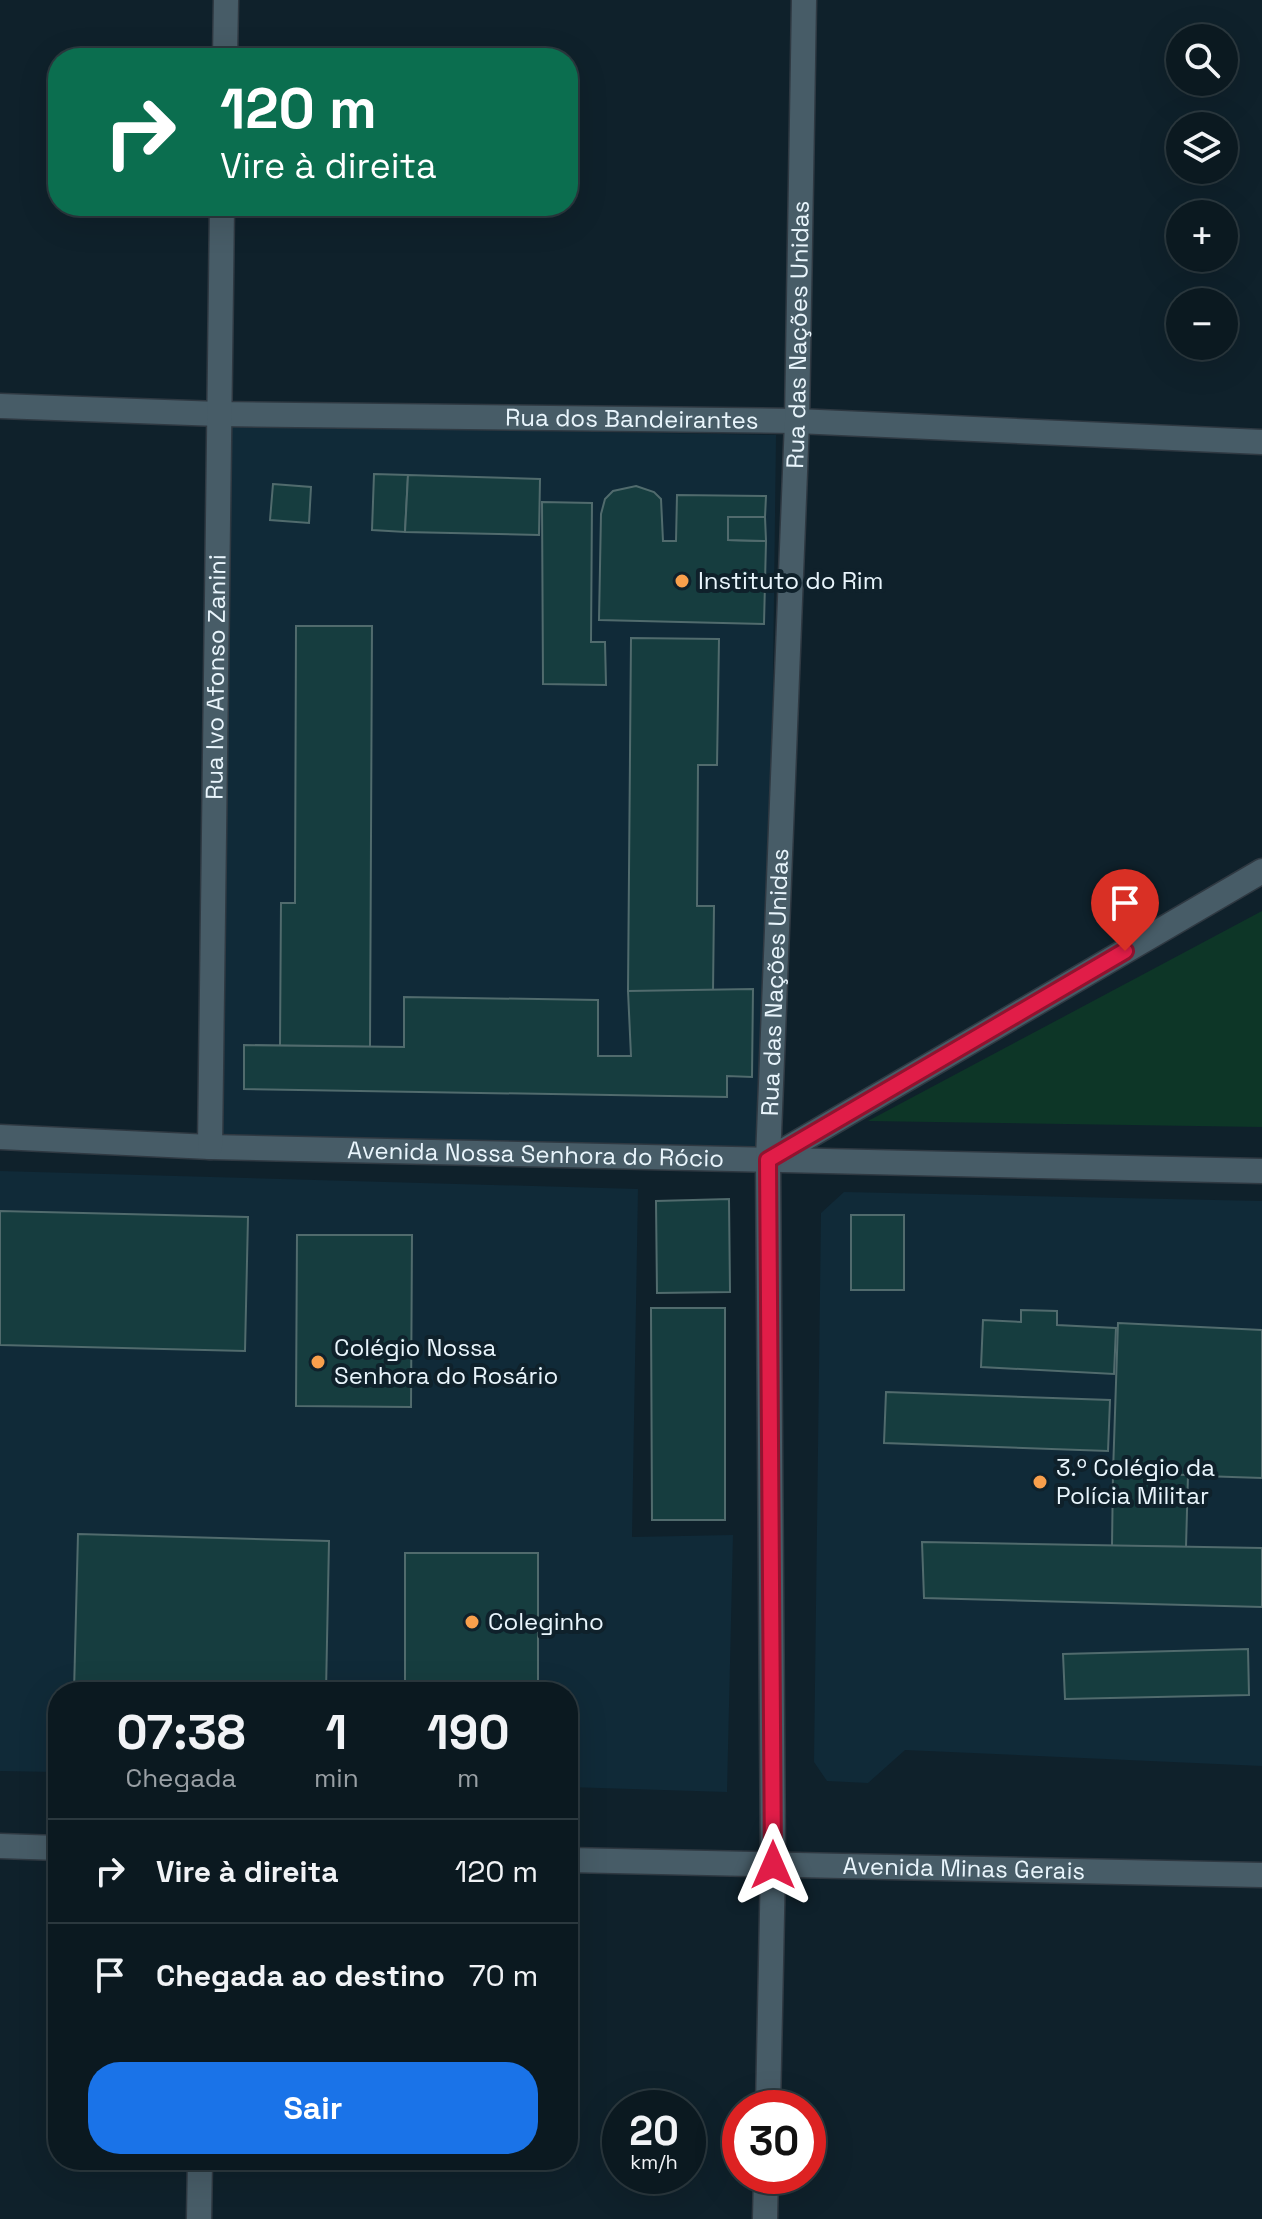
<!DOCTYPE html>
<html lang="pt">
<head>
<meta charset="utf-8">
<style>
	body { margin:0; font-family:"Space Grotesk",sans-serif; background:#142229; color:#f1f3f6; height:100vh; display:flex; flex-direction:column; font-size:30px; white-space:nowrap }
	* { box-sizing:border-box; margin:0 }
	p { font-size:26px; color:#9aa0a5 }
	.icon { flex:none; width:44px; height:44px; fill:none; stroke:currentColor; stroke-width:2; stroke-linecap:round; stroke-linejoin:round }
	.map { position:relative; flex:1; overflow:hidden }
	.sheet { position:absolute; left:48px; top:1682px; width:530px; height:488px; display:flex; flex-direction:column; background:#0b1920; border-radius:32px; box-shadow:0 8px 32px #0002,0 0 0 2px #2b383e }
	.sheet>* { flex:none }
	.banner { position:absolute; left:48px; top:48px; width:530px; height:168px; border-radius:32px; box-shadow:0 8px 32px #0002,0 0 0 2px #2b383e; background:#0b6e4f; color:#fff; overflow:hidden }
	.fabs { position:absolute; left:1166px; top:24px; display:grid; gap:16px }
	.fabs a { display:grid; place-items:center; width:72px; height:72px; border-radius:50%; background:#0b1920; box-shadow:0 8px 32px #0002,0 0 0 2px #2b383e; font-size:40px }
	.speed { position:absolute; left:602px; top:2090px; display:flex; gap:16px; font-size:40px; font-weight:700; text-align:center }
	.speed>* { display:grid; place-content:center; width:104px; height:104px; border-radius:50%; background:#0b1920; box-shadow:0 8px 32px #0002,0 0 0 2px #2b383e; line-height:1 }
	.speed small { font-size:20px; font-weight:400 }
	.speed .limit { border:12px solid #d22; background:#fff; color:#111 }
	.pin { position:absolute; display:grid; place-items:center; width:68px; height:68px; color:#fff; margin:-82px -34px; border-radius:50% 50% 50% 0; rotate:-45deg; box-shadow:0 0 8px #0007 }
	.pin .icon { rotate:45deg }
	.me { position:absolute; width:88px; margin:-44px; rotate:0deg; stroke-linejoin:round; filter:drop-shadow(0 0 6px #0008) }
	.turn { display:flex; align-items:center; gap:28px; height:168px; padding:0 40px; font-size:36px }
	.turn .icon { width:104px; height:104px; stroke-width:2.5 }
	.turn b { display:block; font-size:56px; line-height:68px }
	.eta { display:flex; justify-content:space-evenly; align-items:center; height:136px; text-align:center }
	.eta b { font-size:48px; font-weight:700; line-height:56px }
	.action { display:flex; gap:16px; margin-top:auto; padding:16px 40px }
	.action a { flex:1; height:92px; border-radius:32px; background:#1a73e8; color:#fff; font-size:32px; font-weight:700; line-height:92px; text-align:center }
	ul { padding:0; list-style:none }
	li { display:flex; align-items:center; gap:24px; height:104px; padding:0 40px; border-top:2px solid #2b383e }
	li div { flex:1 }
	li b { display:block; font-size:30px }
	li em { font-style:normal }
	.map>svg:first-child { display:block }
	.built { fill:#102a38 }
	.green { fill:#0d3627 }
	.building { fill:#163d3f; stroke:#516b6d; stroke-width:2 }
	.lines { fill:none; stroke-linecap:round; stroke-linejoin:round }
	.street-casing { stroke:#2f3942; stroke-width:27 }
	.secondary-casing { stroke:#2f3942; stroke-width:27 }
	.street { stroke:#475c67; stroke-width:24 }
	.secondary { stroke:#475c67; stroke-width:24 }
	.route-casing { stroke:#92132f; stroke-width:20 }
	.route { stroke:#e11d48; stroke-width:14 }
	.poi-dot { fill:#f9a04c; stroke:#0f212b; stroke-width:3 }
	.labels { text-anchor:middle; stroke-width:8; stroke-linejoin:round; paint-order:stroke }
	.street-label { font-size:24px; fill:#e9f5fc; stroke:#0f212b }
	.poi-label { font-size:24px; fill:#e9f5fc; stroke:#0f212b; text-anchor:start }
</style>
</head>
<body>
<div class="map">
<svg width="1262" height="2219" viewBox="0 0 1262 2219">
	<rect width="100%" height="100%" fill="#0f212b"/>
	<g class="built">
		<polygon points="225,426 776,435 767,1158 211,1139"/>
		<polygon points="0,1171 638,1189 632,1537 733,1535 727,1792 568,1787 568,1692 58,1692 58,1772 0,1771"/>
		<polygon points="844,1192 1262,1201 1262,1766 905,1750 868,1783 827,1781 814,1762 821,1213"/>
	</g>
	<polygon class="green" points="1262,911 1262,1127 868,1121"/>
	<g class="building">
		<polygon points="374,474 408,475 405,532 372,530"/>
		<polygon points="408,475 540,479 539,535 405,532"/>
		<polygon points="273,484 311,487 309,523 270,520"/>
		<polygon points="636,486 654,492 661,499 663,541 676,541 677,495 766,496 765,517 728,517 728,540 766,541 764,624 599,620 601,514 605,499 613,491"/>
		<polygon points="542,502 592,503 591,642 605,642 606,685 543,684"/>
		<polygon points="728,517 765,517 766,541 728,540"/>
		<polygon points="296,626 372,626 370,1047 280,1046 281,903 295,903"/>
		<polygon points="631,638 719,639 717,765 698,765 697,906 714,906 713,992 628,991"/>
		<polygon points="753,989 752,1077 727,1076 727,1097 244,1089 244,1045 404,1047 404,997 598,1000 598,1056 631,1056 628,991"/>
		<polygon points="729,1199 730,1292 657,1293 656,1201"/>
		<polygon points="0,1211 248,1217 245,1351 0,1345"/>
		<rect x="851" y="1215" width="53" height="75"/>
		<polygon points="297,1235 412,1235 411,1407 296,1406"/>
		<polygon points="651,1308 725,1308 725,1520 652,1520"/>
		<polygon points="1021,1310 1057,1311 1057,1325 1116,1328 1114,1374 981,1367 983,1320 1021,1322"/>
		<polygon points="1118,1323 1262,1330 1262,1478 1113,1473"/>
		<polygon points="886,1392 1110,1400 1108,1451 884,1443"/>
		<polygon points="1113,1473 1188,1475 1186,1547 1112,1546"/>
		<polygon points="78,1534 329,1541 326,1692 74,1692"/>
		<polygon points="922,1542 1262,1548 1262,1607 924,1598"/>
		<rect x="405" y="1553" width="133" height="139"/>
		<polygon points="1248,1649 1249,1695 1065,1699 1063,1654"/>
	</g>
	<g class="lines">
		<g class="street-casing">
			<g id="street">
				<polyline points="225,58 226,0"/>
				<path id="s1" d="M0,406l219,8 578,7 465,21"/>
				<path id="s2" d="M0,1137l210,10 1052,24"/>
				<path id="s3" d="M210,1147l12,-941"/>
				<polyline points="768,1160 1262,871"/>
				<path id="s4" d="M768,2108l5,-243 -5,-705 29,-739 7,-421"/>
				<polyline points="199,2219 200,2160"/>
				<polyline points="765,2219 766,2176"/>
			</g>
		</g>
		<g class="secondary-casing">
			<g id="secondary">
				<polyline points="0,1846 58,1848"/>
				<path id="s5" d="M568,1860l694,15"/>
			</g>
		</g>
		<use href="#street" class="street"/>
		<use href="#secondary" class="secondary"/>
	</g>
	<g class="lines">
		<g class="route-casing">
			<polyline id="route" points="773,1865 768,1160 1125,951"/>
		</g>
		<use href="#route" class="route"/>
	</g>
	<g class="poi-dot">
		<circle cx="682" cy="581" r="8"/>
		<circle cx="318" cy="1362" r="8"/>
		<circle cx="1040" cy="1482" r="8"/>
		<circle cx="472" cy="1622" r="8"/>
	</g>
	<g class="labels">
		<g class="street-label">
			<text dy="8" stroke="none"><textPath href="#s4" startOffset="1774">Rua das Nações Unidas</textPath></text>
			<text dy="8" stroke="none"><textPath href="#s1" startOffset="632">Rua dos Bandeirantes</textPath></text>
			<text dy="8" stroke="none"><textPath href="#s3" startOffset="470">Rua Ivo Afonso Zanini</textPath></text>
			<text dy="8" stroke="none"><textPath href="#s4" startOffset="1126">Rua das Nações Unidas</textPath></text>
			<text dy="8" stroke="none"><textPath href="#s2" startOffset="536">Avenida Nossa Senhora do Rócio</textPath></text>
			<text dy="8" stroke="none"><textPath href="#s5" startOffset="396">Avenida Minas Gerais</textPath></text>
		</g>
		<g class="poi-label">
			<text x="698" y="589">Instituto do Rim</text>
			<text x="334" y="1356">Colégio Nossa<tspan x="334" dy="28">Senhora do Rosário</tspan></text>
			<text x="1056" y="1476">3.º Colégio da<tspan x="1056" dy="28">Polícia Militar</tspan></text>
			<text x="488" y="1630">Coleginho</text>
		</g>
	</g>
</svg>
<div class="fabs">
<a><svg class="icon" aria-label="search" viewBox="0 0 24 24"><circle cx="10" cy="10" r="6"/><path d="M15 15l6 6"/></svg></a>
<a><svg class="icon" aria-label="layers" viewBox="0 0 24 24"><path d="M12 4l9 5-9 5-9-5zM3 14l9 5 9-5"/></svg></a>
<a>+</a>
<a>−</a>
</div>
<div class="speed"><div>20<small>km/h</small></div><div class="limit">30</div></div>
<div class="pin" style="left:1125px;top:951px;background:#d93025"><svg class="icon" aria-label="arrive" viewBox="0 0 24 24"><path d="M6 21V4h12l-3 4 3 4H6"/></svg></div>
<svg class="me" style="left:773px;top:1865px" viewBox="-20 -20 40 40"><path d="M0-17L14 15 0 8-14 15z" fill="#e11d48" stroke="#fff" stroke-width="4"/></svg>
<div class="banner">
<div class="turn"><svg class="icon" aria-label="right" viewBox="0 0 24 24"><path d="M7 20v-9h11M14 6l5 5-5 5"/></svg><div><b>120 m</b>Vire à direita</div></div>
</div>
<section class="sheet">
<div class="eta">
<div><b>07:38</b><p>Chegada</p></div>
<div><b>1</b><p>min</p></div>
<div><b>190</b><p>m</p></div>
</div>
<ul>
<li><svg class="icon" aria-label="right" viewBox="0 0 24 24"><path d="M7 20v-9h11M14 6l5 5-5 5"/></svg><div><b>Vire à direita</b></div><em>120 m</em></li>
<li><svg class="icon" aria-label="arrive" viewBox="0 0 24 24"><path d="M6 21V4h12l-3 4 3 4H6"/></svg><div><b>Chegada ao destino</b></div><em>70 m</em></li>
</ul>
<div class="action"><a>Sair</a></div>
</section>
</div>
</body>
</html>
